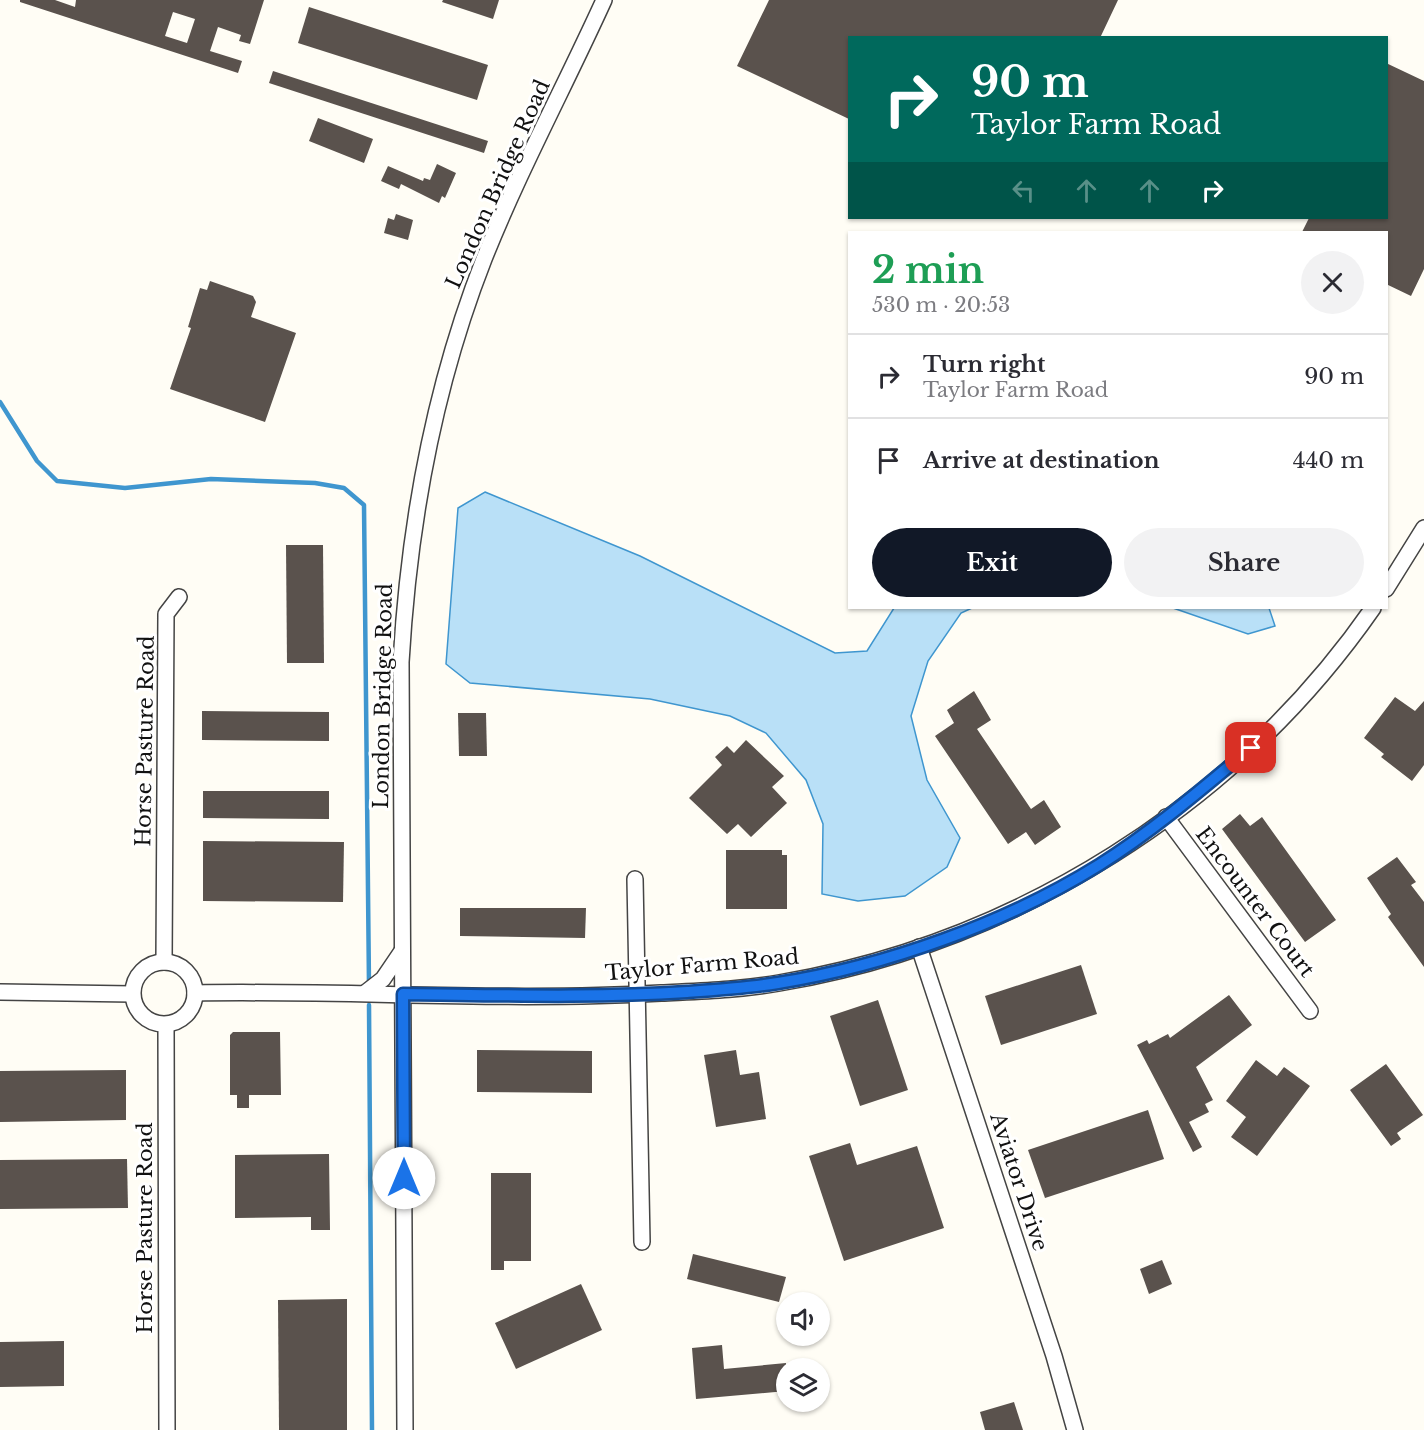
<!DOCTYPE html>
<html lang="en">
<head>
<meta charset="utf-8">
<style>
	body { margin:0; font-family:"Libre Baskerville",serif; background:#f2f2f3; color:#2b2b33; height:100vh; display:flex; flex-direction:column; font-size:22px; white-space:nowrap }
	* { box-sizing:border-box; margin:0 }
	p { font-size:20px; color:#7c7c81 }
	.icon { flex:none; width:33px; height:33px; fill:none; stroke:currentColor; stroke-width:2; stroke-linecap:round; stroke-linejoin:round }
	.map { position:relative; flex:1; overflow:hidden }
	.panel { position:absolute; left:848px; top:231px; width:540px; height:378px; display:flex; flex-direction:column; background:#fff; border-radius:0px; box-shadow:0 2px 4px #0004 }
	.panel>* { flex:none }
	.banner { position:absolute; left:848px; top:36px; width:540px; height:183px; border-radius:0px; box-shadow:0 2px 4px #0004; background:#00695c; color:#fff; overflow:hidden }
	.fabs { position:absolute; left:776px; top:1292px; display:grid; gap:12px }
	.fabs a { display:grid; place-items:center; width:54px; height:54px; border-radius:50%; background:#fff; box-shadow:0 2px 4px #0004; font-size:30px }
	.pin { position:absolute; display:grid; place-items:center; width:51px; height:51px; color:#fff; margin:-26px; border-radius:12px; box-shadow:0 3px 9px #0006 }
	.me { position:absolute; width:66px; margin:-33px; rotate:0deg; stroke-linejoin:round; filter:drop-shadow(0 0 4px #0008) }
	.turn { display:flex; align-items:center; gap:21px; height:126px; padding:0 24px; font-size:27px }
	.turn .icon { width:78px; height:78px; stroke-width:2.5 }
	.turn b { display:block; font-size:42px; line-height:51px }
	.lanes { display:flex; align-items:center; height:57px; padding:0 24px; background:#0003; justify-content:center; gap:30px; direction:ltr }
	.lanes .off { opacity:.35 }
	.round { display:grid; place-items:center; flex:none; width:63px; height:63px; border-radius:32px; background:#f2f2f3 }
	.headline { display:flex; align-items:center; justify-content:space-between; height:102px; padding:0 24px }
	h1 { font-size:36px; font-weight:700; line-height:45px; color:#1e9e55 }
	.cta { display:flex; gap:12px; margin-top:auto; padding:12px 24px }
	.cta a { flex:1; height:69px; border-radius:36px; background:#111827; color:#fff; font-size:24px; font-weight:700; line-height:69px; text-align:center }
	.cta a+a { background:#f2f2f3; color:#2b2b33 }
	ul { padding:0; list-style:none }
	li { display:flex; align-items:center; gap:18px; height:84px; padding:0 24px; border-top:2px solid #e1e1e2 }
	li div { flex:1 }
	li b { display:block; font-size:22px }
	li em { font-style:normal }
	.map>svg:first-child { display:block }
	.water { fill:#b9e0f7; stroke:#3f96cf; stroke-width:1.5 }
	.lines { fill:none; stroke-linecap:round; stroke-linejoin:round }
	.stream { stroke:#3f96cf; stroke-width:4.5 }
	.building { fill:#5a524d; fill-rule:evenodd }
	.minor-casing { stroke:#444; stroke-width:18 }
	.minor { stroke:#fff; stroke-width:15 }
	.route-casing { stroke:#114b97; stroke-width:15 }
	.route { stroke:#1a73e8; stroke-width:10 }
	.labels { text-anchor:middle; stroke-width:6; stroke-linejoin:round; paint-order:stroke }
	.street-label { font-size:21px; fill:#111; stroke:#fff }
</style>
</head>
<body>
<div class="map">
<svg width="1424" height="1430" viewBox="0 0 1424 1430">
	<rect width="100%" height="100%" fill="#fffdf5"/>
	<g class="water">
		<polygon points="485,492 640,556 835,653 867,651 894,608 972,608 961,613 928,661 911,716 927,780 960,838 947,867 905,896 858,901 822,894 823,824 806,780 766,733 730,716 650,699 470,683 446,664 458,508"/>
		<polygon points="1173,608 1269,608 1275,626 1248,634"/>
	</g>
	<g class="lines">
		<g class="stream">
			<polyline points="0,402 37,461 57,481 125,488 211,479 315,483 344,488 364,505 369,986"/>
			<polyline points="369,1005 372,1430"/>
		</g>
	</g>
	<g class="building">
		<path d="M20,0h35l20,7 1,-7h188l-14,44 -11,-3 2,-6 -23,-8 -8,24 32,10 -4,12 -218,-71zM173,12l22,7 -8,24 -22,-7z"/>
		<polygon points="443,0 499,0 493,19 442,2"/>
		<polygon points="769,0 1118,0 1100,38 849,38 849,119 737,66"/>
		<polygon points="309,7 488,65 477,100 298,43"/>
		<polygon points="1386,63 1424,81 1424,269 1411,296 1386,284 1386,232 1302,232 1309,218 1386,218"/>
		<polygon points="273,71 488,141 484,153 269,83"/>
		<polygon points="318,118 373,139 364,163 309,141"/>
		<polygon points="437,164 456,173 445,198 442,196 439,203 401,184 399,189 381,181 388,166 423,181 424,178 430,180"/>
		<polygon points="396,214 413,220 408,240 384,233 388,218 394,220"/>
		<polygon points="210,281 253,296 256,302 251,317 296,333 265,422 170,389 191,328 188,327 200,288 207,290"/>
		<polygon points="286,545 323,545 324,663 287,663"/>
		<polygon points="974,691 991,720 977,729 1031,809 1044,800 1061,827 1035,845 1026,832 1008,844 935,736 954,723 947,710"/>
		<polygon points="1395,697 1415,711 1424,701 1424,765 1412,781 1381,757 1384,754 1364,738"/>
		<polygon points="202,711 329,712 329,741 202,740"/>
		<polygon points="458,713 486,713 487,756 459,756"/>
		<polygon points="746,740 784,776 772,787 787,803 751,837 738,824 727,834 689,798 722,765 715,757 727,746 734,753"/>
		<polygon points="203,791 329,791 329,819 203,818"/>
		<polygon points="1240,814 1250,826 1262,817 1336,920 1305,942 1222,829"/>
		<polygon points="203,841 344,842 343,902 203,901"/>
		<polygon points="726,850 782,850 782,855 787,855 787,909 726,909"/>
		<polygon points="1397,857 1416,882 1411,885 1424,902 1424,967 1388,917 1391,914 1367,878"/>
		<polygon points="460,908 586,908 585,938 460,936"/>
		<polygon points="1081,965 1097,1014 1001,1045 985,996"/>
		<polygon points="1229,995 1252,1025 1196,1067 1213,1100 1205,1104 1209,1112 1189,1122 1202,1147 1193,1152 1137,1045 1147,1040 1149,1044 1168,1034 1170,1038"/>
		<polygon points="878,1000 908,1090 860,1106 830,1016"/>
		<polygon points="233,1032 280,1032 281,1095 249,1095 249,1108 237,1108 237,1095 230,1095 230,1035"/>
		<polygon points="477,1050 592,1051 592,1093 477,1092"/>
		<polygon points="736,1050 740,1075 759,1072 766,1119 716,1127 704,1055"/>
		<polygon points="1256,1060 1277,1076 1284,1067 1310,1086 1257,1156 1231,1137 1246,1117 1226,1101"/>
		<polygon points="1386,1064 1423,1115 1397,1133 1401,1139 1391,1146 1350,1090"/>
		<polygon points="126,1070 126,1120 0,1122 0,1071"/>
		<polygon points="1148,1110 1164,1159 1045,1198 1028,1150"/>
		<polygon points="850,1143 857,1165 917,1146 944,1228 844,1261 809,1156"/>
		<polygon points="329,1154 330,1230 311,1230 311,1217 235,1218 235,1155"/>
		<polygon points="127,1159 128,1208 0,1209 0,1160"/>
		<polygon points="491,1173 531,1173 531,1261 504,1261 504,1270 491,1270"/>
		<polygon points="693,1254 786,1277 779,1302 687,1279"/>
		<polygon points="1162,1260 1172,1284 1149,1294 1140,1269"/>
		<polygon points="581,1284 602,1330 516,1369 495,1323"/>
		<polygon points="347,1299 347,1430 279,1430 278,1300"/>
		<polygon points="64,1341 64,1386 0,1387 0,1342"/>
		<polygon points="722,1345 724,1369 786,1363 786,1391 696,1399 692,1348"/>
		<polygon points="1014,1402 1023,1430 985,1430 980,1412"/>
	</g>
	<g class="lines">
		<g class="minor-casing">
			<g id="minor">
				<polyline points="1386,589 1424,528"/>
				<polyline points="1166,817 1310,1011"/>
				<polyline points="635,879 642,1242"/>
				<polyline points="919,947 1054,1356 1075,1430"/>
				<circle cx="164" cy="993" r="31"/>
				<polyline points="164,962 166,614 179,597"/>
				<polyline points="0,992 132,994"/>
				<path d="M195,993c155,-3 311,9 466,0 39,-2 79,-3 118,-10 237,-40 457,-178 594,-375"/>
				<polyline points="365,993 383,979 402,951"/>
				<polyline points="166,1025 167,1430"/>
				<path d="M405,1430l-4,-768c8,-139 32,-273 83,-403 35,-88 81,-173 120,-259"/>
			</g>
		</g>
		<use href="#minor" class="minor"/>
	</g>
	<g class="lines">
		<g class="route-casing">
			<path id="route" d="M404,1178l-1,-184c95,1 189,4 284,-2 30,-2 61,-4 91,-9 107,-17 228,-60 321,-118 54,-34 103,-76 152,-117"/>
		</g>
		<use href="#route" class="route"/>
	</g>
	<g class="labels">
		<g class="street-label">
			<text transform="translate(498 184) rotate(-66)" y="7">London Bridge Road</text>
			<text transform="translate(383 696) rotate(-89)" y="7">London Bridge Road</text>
			<text transform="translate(145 741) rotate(-89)" y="7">Horse Pasture Road</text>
			<text transform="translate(1255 902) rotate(53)" y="7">Encounter Court</text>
			<text transform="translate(702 965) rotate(-5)" y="7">Taylor Farm Road</text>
			<text transform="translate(1019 1182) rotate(72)" y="7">Aviator Drive</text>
			<text transform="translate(145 1228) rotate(-90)" y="7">Horse Pasture Road</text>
		</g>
	</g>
</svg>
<div class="fabs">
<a><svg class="icon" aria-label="sound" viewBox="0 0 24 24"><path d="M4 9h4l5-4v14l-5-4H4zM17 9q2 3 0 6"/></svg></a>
<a><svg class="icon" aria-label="layers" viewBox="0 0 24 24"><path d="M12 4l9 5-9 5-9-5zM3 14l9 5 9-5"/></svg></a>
</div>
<div class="pin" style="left:1251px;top:748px;background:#d93025"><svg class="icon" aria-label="arrive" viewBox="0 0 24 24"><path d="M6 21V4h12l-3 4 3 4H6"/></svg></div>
<svg class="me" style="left:404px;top:1178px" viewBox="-20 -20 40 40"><circle r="19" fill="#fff"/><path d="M0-13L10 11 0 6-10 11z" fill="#1a73e8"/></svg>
<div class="banner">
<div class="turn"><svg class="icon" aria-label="right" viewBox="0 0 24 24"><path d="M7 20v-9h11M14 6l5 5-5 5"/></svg><div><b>90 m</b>Taylor Farm Road</div></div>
<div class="lanes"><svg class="icon off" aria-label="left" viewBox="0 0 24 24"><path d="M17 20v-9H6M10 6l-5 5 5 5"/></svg><svg class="icon off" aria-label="ahead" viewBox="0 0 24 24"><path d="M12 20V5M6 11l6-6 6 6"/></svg><svg class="icon off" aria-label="ahead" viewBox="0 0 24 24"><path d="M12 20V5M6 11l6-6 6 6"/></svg><svg class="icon" aria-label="right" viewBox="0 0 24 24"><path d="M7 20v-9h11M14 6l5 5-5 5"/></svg></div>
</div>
<section class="panel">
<div class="headline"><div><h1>2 min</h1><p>530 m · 20:53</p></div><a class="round"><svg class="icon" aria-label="close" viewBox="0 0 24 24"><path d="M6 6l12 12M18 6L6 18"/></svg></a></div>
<ul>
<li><svg class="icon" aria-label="right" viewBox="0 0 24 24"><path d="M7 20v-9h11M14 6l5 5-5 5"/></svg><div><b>Turn right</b><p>Taylor Farm Road</p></div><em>90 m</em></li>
<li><svg class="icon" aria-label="arrive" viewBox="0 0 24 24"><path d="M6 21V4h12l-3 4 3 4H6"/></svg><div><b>Arrive at destination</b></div><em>440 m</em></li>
</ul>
<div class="cta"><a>Exit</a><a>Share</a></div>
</section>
</div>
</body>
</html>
